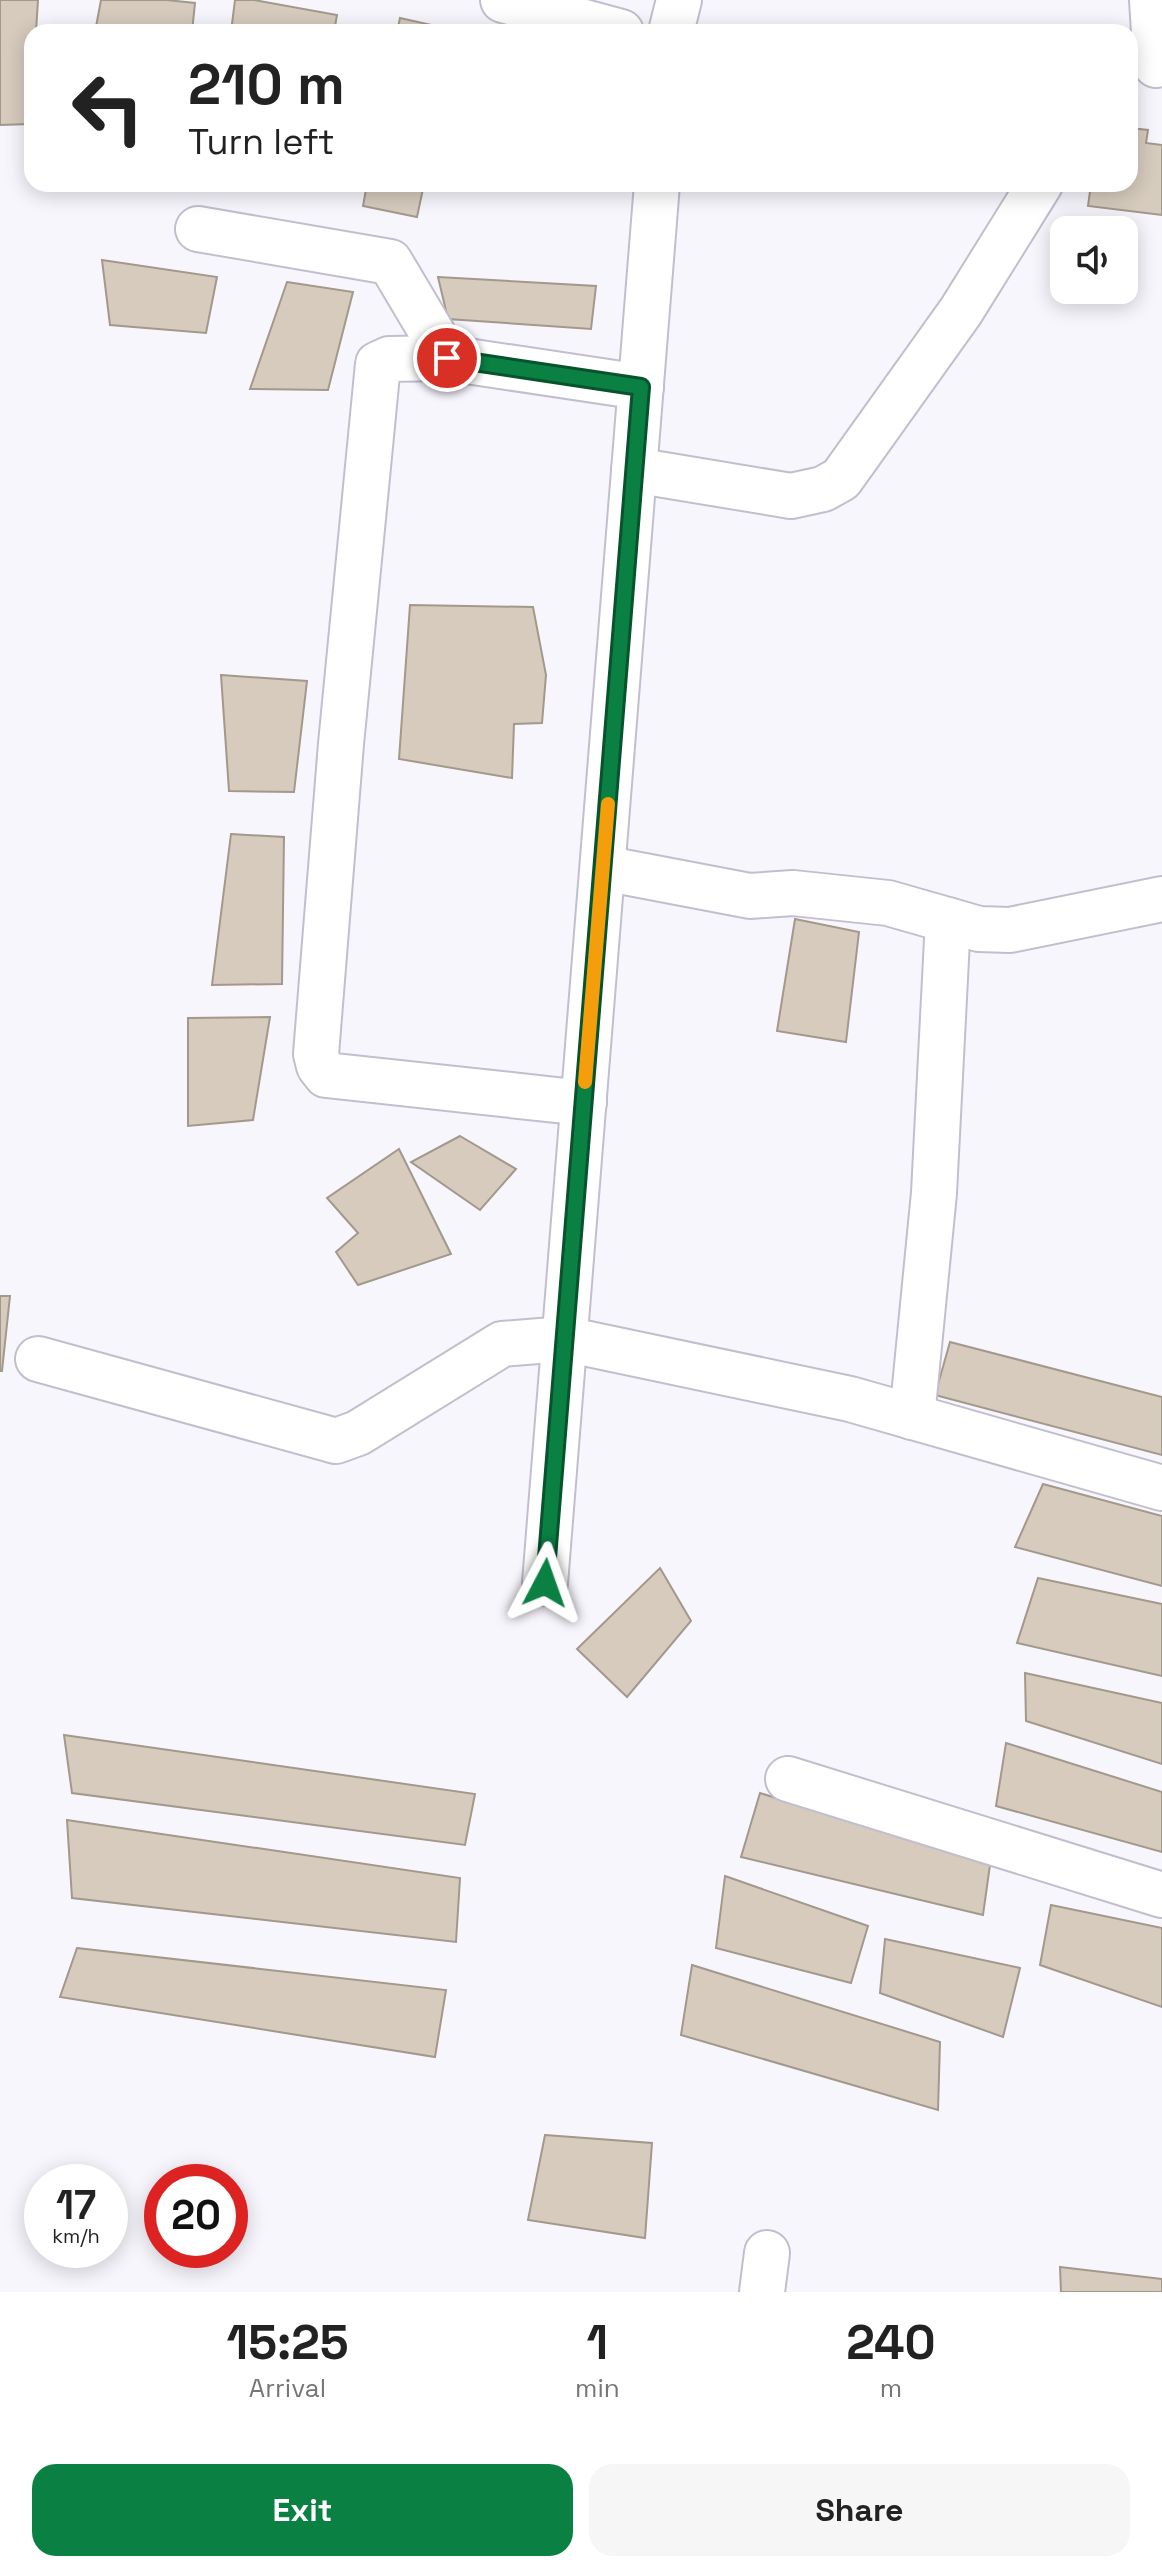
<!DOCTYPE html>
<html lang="en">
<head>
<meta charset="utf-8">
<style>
	body { margin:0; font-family:"Space Grotesk",sans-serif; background:#f6f6f6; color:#222; height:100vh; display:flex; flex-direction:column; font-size:30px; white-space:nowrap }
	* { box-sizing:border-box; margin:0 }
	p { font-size:26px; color:#767676 }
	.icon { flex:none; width:44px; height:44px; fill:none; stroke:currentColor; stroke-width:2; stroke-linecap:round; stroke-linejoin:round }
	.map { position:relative; height:2292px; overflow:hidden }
	.side { display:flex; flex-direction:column; background:#fff; flex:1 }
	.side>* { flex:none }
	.hud { position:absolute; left:24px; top:24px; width:1114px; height:168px; border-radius:24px; box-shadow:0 4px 20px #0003; background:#fff; color:#222; overflow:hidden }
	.controls { position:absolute; left:1050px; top:216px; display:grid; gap:16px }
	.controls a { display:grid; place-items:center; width:88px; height:88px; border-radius:16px; background:#fff; box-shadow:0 4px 20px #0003; font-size:40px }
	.speed { position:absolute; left:24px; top:2164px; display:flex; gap:16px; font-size:40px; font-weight:700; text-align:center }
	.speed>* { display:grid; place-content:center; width:104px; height:104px; border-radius:50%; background:#fff; box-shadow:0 4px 20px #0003; line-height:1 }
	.speed small { font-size:20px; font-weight:400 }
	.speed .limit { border:12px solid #d22; background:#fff; color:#111 }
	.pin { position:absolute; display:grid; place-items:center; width:68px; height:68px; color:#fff; margin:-34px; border:4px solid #fff; border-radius:50%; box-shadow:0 2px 8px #0007 }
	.me { position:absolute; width:88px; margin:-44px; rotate:4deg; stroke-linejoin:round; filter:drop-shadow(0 0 6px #0008) }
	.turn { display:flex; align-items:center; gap:28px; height:168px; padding:0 32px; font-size:36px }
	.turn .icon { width:104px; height:104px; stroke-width:2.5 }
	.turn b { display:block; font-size:56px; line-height:68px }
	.eta { display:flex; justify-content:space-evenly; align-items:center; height:136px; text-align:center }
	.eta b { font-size:48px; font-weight:600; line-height:56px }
	.primary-button { display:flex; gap:16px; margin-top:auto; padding:16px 32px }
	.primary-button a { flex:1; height:92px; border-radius:24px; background:#0b8043; color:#fff; font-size:32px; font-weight:600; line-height:92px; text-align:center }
	.primary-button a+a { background:#f6f6f6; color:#222 }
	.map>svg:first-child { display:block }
	.building { fill:#d6cbbd; stroke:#a2988b; stroke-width:2 }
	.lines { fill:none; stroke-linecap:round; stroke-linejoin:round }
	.minor-casing { stroke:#c3bece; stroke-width:48 }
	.minor { stroke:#fff; stroke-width:44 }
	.route-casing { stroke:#07532c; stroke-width:20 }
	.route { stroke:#0b8043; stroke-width:14 }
	.slow { stroke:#f59e0b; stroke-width:14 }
</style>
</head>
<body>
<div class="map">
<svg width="1162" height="2292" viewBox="0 0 1162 2292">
	<rect width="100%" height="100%" fill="#f8f6fd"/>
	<g class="building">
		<polygon points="0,0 38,0 36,32 32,32 30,124 0,125"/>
		<polygon points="101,0 167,0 195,3 192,32 95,32"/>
		<polygon points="235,0 254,0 337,15 334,32 231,32"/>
		<polygon points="400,18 454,30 454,32 397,32"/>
		<polygon points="1130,128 1148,130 1146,143 1162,145 1162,215 1088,206 1091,184 1130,184"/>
		<polygon points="367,184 424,184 417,217 363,206"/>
		<polygon points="102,260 217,277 206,333 110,325"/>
		<polygon points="438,277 596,286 591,329 448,319"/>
		<polygon points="287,282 353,292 328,390 250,389"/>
		<polygon points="410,605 533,607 546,675 542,723 514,724 512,778 399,759"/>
		<polygon points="221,675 307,681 294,792 229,791"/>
		<polygon points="231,834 284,837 282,984 212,985"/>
		<polygon points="795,919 859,932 846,1042 777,1031"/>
		<polygon points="270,1017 253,1120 188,1126 188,1018"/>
		<polygon points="460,1136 516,1169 480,1210 411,1162"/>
		<polygon points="399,1149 451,1254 358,1285 336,1252 358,1233 327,1198"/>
		<polygon points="0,1296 10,1296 2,1371 0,1371"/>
		<polygon points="950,1342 1162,1397 1162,1455 935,1395"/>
		<polygon points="1043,1484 1162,1516 1162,1586 1015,1547"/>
		<polygon points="660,1568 691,1621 627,1697 577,1649"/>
		<polygon points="1038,1578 1162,1604 1162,1676 1017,1643"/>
		<polygon points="1025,1673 1162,1703 1162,1764 1026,1721"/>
		<polygon points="64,1735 475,1794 465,1845 72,1793"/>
		<polygon points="1006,1743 1162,1792 1162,1852 996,1806"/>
		<polygon points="760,1793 990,1865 983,1915 741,1857"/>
		<polygon points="67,1820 460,1878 456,1942 72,1898"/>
		<polygon points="725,1876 868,1926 851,1983 716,1948"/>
		<polygon points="1051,1905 1162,1928 1162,2007 1040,1965"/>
		<polygon points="885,1939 1020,1968 1003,2037 880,1993"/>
		<polygon points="77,1948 446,1990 435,2057 60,1997"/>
		<polygon points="692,1965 940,2042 938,2110 681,2035"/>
		<polygon points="545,2135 652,2143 645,2238 528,2220"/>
		<polygon points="1060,2267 1162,2279 1162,2292 1061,2292"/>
	</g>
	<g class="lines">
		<g class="minor-casing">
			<g id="minor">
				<polyline points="503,0 621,32"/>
				<polyline points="1152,0 1156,65"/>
				<polyline points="671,32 679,0"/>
				<polyline points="198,229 390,262 447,358 641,387"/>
				<polyline points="447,358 389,359 378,364 341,744 316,1054 319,1066 326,1075 584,1103"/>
				<polyline points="634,470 791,496 823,489 841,479 961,311 1040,184"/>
				<polyline points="603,868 750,896 793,893 888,903 979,929 1010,930 1162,899"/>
				<polyline points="38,1359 336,1441 358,1433 502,1344 565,1339 850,1399 1162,1488"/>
				<polyline points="912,1417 934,1193 948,920"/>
				<polyline points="545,1583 657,184"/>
				<polyline points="788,1779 1162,1895"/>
				<polyline points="762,2292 767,2253"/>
			</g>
		</g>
		<use href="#minor" class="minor"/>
	</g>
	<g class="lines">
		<g class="route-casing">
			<polyline id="route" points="447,358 641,387 545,1583"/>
		</g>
		<use href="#route" class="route"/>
		<polyline class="slow" points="585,1082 608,804"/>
	</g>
</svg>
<div class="controls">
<a><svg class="icon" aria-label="sound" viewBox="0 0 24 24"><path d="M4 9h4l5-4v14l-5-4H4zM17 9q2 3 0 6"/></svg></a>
</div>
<div class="speed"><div>17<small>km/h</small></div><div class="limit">20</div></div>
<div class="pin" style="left:447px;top:358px;background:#d93025"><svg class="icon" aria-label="arrive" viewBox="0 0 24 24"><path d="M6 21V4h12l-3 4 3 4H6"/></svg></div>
<svg class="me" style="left:545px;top:1583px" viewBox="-20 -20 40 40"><path d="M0-17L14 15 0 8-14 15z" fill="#0b8043" stroke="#fff" stroke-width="4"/></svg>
<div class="hud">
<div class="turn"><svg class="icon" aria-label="left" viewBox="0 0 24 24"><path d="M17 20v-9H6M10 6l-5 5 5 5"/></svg><div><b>210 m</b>Turn left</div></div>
</div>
</div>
<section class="side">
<div class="eta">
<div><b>15:25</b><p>Arrival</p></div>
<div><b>1</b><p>min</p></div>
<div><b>240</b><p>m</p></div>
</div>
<div class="primary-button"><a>Exit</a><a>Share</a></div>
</section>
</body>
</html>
